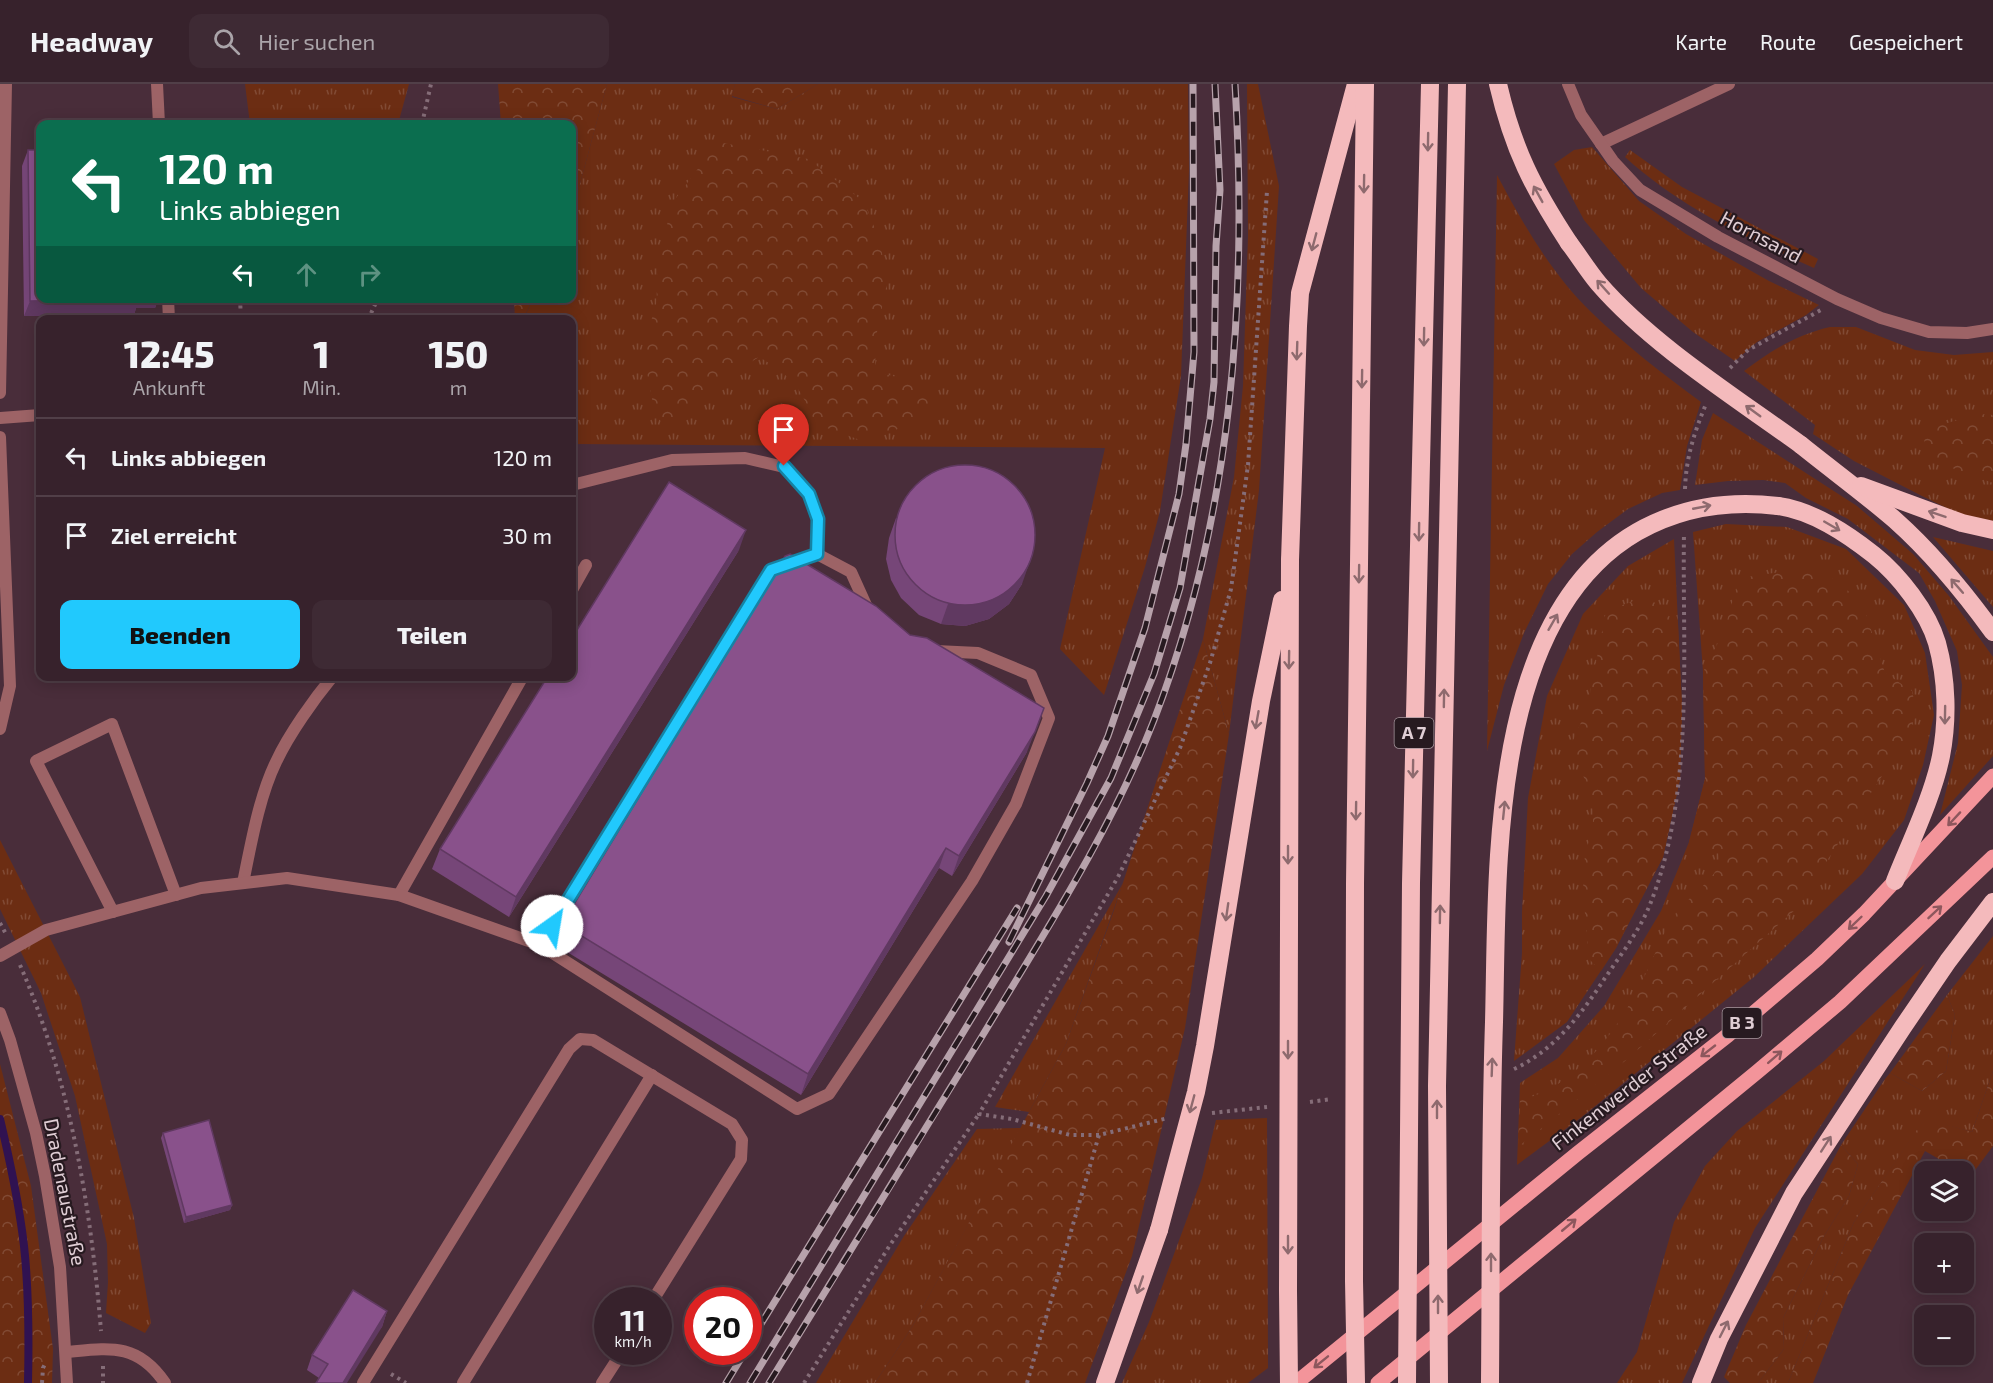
<!DOCTYPE html>
<html lang="de">
<head>
<meta charset="utf-8">
<style>
	body { margin:0; font-family:"Exo 2",sans-serif; background:#3e2a34; color:#f1f3f6; height:100vh; display:flex; flex-direction:column; font-size:22px; white-space:nowrap }
	* { box-sizing:border-box; margin:0 }
	p { font-size:20px; color:#aaa4a9 }
	.icon { flex:none; width:33px; height:33px; fill:none; stroke:currentColor; stroke-width:2; stroke-linecap:round; stroke-linejoin:round }
	.map { position:relative; flex:1; overflow:hidden }
	.sheet { position:absolute; left:36px; top:231px; width:540px; height:366px; display:flex; flex-direction:column; background:#37222c; border-radius:12px; box-shadow:0 3px 15px #0003,0 0 0 2px #513f48 }
	.sheet>* { flex:none }
	.banner { position:absolute; left:36px; top:36px; width:540px; height:183px; border-radius:12px; box-shadow:0 3px 15px #0003,0 0 0 2px #513f48; background:#0b6e4f; color:#fff; overflow:hidden }
	.controls { position:absolute; left:1914px; top:1077px; display:grid; gap:12px }
	.controls a { display:grid; place-items:center; width:60px; height:60px; border-radius:12px; background:#37222c; box-shadow:0 3px 15px #0003,0 0 0 2px #513f48; font-size:30px }
	.speed { position:absolute; left:594px; top:1203px; display:flex; gap:12px; font-size:30px; font-weight:700; text-align:center }
	.speed>* { display:grid; place-content:center; width:78px; height:78px; border-radius:50%; background:#37222c; box-shadow:0 3px 15px #0003,0 0 0 2px #513f48; line-height:1 }
	.speed small { font-size:15px; font-weight:400 }
	.speed .limit { border:9px solid #d22; background:#fff; color:#111 }
	.pin { position:absolute; display:grid; place-items:center; width:51px; height:51px; color:#fff; margin:-62px -26px; border-radius:50% 50% 50% 0; rotate:-45deg; box-shadow:0 0 6px #0007 }
	.pin .icon { rotate:45deg }
	.me { position:absolute; width:66px; margin:-33px; rotate:32deg; stroke-linejoin:round; filter:drop-shadow(0 0 4px #0008) }
	.turn { display:flex; align-items:center; gap:21px; height:126px; padding:0 24px; font-size:27px }
	.turn .icon { width:78px; height:78px; stroke-width:2.5 }
	.turn b { display:block; font-size:42px; line-height:51px }
	.lanes { display:flex; align-items:center; height:57px; padding:0 24px; background:#0003; justify-content:center; gap:30px; direction:ltr }
	.lanes .off { opacity:.35 }
	.eta { display:flex; justify-content:space-evenly; align-items:center; height:102px; text-align:center }
	.eta b { font-size:36px; font-weight:800; line-height:42px }
	.button { display:flex; gap:12px; margin-top:auto; padding:12px 24px }
	.button a { flex:1; height:69px; border-radius:12px; background:#21c9fd; color:#111; font-size:24px; font-weight:800; line-height:69px; text-align:center }
	.button a+a { background:#3e2a34; color:#f1f3f6 }
	ul { padding:0; list-style:none }
	li { display:flex; align-items:center; gap:18px; height:78px; padding:0 24px; border-top:2px solid #513f48 }
	li div { flex:1 }
	li b { display:block; font-size:22px }
	li em { font-style:normal }
	header { display:flex; align-items:center; gap:36px; box-sizing:border-box; height:84px; padding:0 30px; background:#37222c; border-bottom:2px solid #513f48 }
	header strong { font-size:28px }
	nav { display:flex; gap:33px; margin-inline-start:auto; font-size:21px }
	.search { width:420px; height:54px; background:#3e2a34; display:flex; align-items:center; gap:15px; box-sizing:border-box; padding:0 21px; border-radius:12px; color:#aaa4a9; font-size:22px }
	.map>svg:first-child { display:block }
	.grass { fill:url(#grass-tufts) }
	.forest { fill:url(#forest-crowns) }
	.lines { fill:none; stroke-linecap:round; stroke-linejoin:round }
	.stream { stroke:#301251; stroke-width:8 }
	.path { stroke:#856d78; stroke-width:4; stroke-dasharray:3 4.5; stroke-linecap:butt }
	.lane { stroke:#9d6366; stroke-width:12 }
	.street { stroke:#9d6366; stroke-width:12 }
	.primary { stroke:#f3949a; stroke-width:15 }
	.highway { stroke:#f4babc; stroke-width:18 }
	.rail-casing { stroke:#b7a2ab; stroke-width:7 }
	.rail { stroke:#271a20; stroke-width:4.5; stroke-dasharray:14; stroke-linecap:butt }
	.highway-bridge { stroke:#f4babc; stroke-width:18 }
	.wall { fill:#764678 }
	.shaded-wall { fill:#603961 }
	.building { fill:#89518b; stroke:#603961; stroke-width:1.5 }
	.oneway { stroke:#8e6a6e }
	.oneway2 { stroke:#8d575d }
	.route-casing { stroke:#1583a4; stroke-width:15 }
	.route { stroke:#21c9fd; stroke-width:10 }
	.labels { text-anchor:middle; stroke-width:4.5; stroke-linejoin:round; paint-order:stroke }
	.shield { fill:#271a20; stroke:#a8989f; stroke-width:1.5 }
	.shield-label { font-size:18px; font-weight:bold; fill:#e0ced5 }
	.street-label { font-size:20px; fill:#e0ced5; stroke:#271a20 }
</style>
</head>
<body>
<header>
<strong>Headway</strong>
<div class="search"><svg class="icon" aria-label="search" viewBox="0 0 24 24"><circle cx="10" cy="10" r="6"/><path d="M15 15l6 6"/></svg>Hier suchen</div>
<nav><a>Karte</a><a>Route</a><a>Gespeichert</a></nav>
</header>
<div class="map">
<svg width="1993" height="1299" viewBox="0 0 1993 1299">
	<defs>
		<pattern id="grass-tufts" width="24" height="20" patternUnits="userSpaceOnUse" patternTransform="scale(1.5)"><rect width="24" height="20" fill="#6c2d13"/><path d="M3 7l-1-3M5 7V3M7 7l1-3M15 17l-1-3M17 17v-4M19 17l1-3" fill="none" stroke="#814a34"/></pattern>
		<pattern id="forest-crowns" width="20" height="18" patternUnits="userSpaceOnUse" patternTransform="scale(1.5)"><rect width="20" height="18" fill="#6c2d13"/><path d="M2 6a3 3 0 1 1 6 0M12 15a3 3 0 1 1 6 0" fill="none" stroke="#814a34"/></pattern>
	</defs>
	<rect width="100%" height="100%" fill="#492d3a"/>
	<g class="grass">
		<polygon points="245,0 409,0 398,40 250,40"/>
		<polygon points="607,0 735,0 732,13 777,25 818,0 1188,0 1189,86 1181,292 1160,427 1145,483 1104,611 1060,565 1105,364 572,360 572,236 523,236 533,215 572,214 572,129"/>
		<polygon points="1247,0 1258,0 1279,102 1259,406 1229,650 1203,555 1234,393 1243,302 1248,152"/>
		<polygon points="1592,63 1639,117 1686,150 1769,197 1819,221 1806,231 1757,258 1735,277 1693,248 1641,204 1584,136 1554,80 1574,66"/>
		<path d="M1630,66l52,37 136,72 -4,9c-68,-30 -134,-61 -189,-111z"/>
		<path d="M1497,91c26,49 54,98 94,137 34,33 72,62 110,90l-14,44 -7,44 -18,3 -34,16 -31,23 -25,22 -24,30 -24,49 -20,52 -17,66z"/>
		<path d="M1830,243h26l59,23 39,5 39,-3v169l-32,-6 -39,-19 -68,-35 -41,-27 2,-9 -71,-54c28,-21 52,-36 86,-44z"/>
		<polygon points="1713,329 1857,422 1913,470 1949,512 1993,573 1993,672 1940,731 1958,659 1962,601 1957,567 1935,517 1919,489 1848,435 1806,414 1785,399 1763,396 1728,397 1695,401 1702,356"/>
		<polygon points="1726,440 1787,443 1846,465 1904,521 1925,569 1934,631 1923,681 1904,736 1862,790 1754,893 1583,1032 1517,1081 1520,999 1558,974 1604,922 1661,827 1689,758 1705,695 1703,588 1693,448"/>
		<polygon points="1933,453 1993,467 1993,523"/>
		<polygon points="1674,455 1682,623 1680,695 1663,773 1616,864 1567,938 1514,977 1522,869 1522,828 1528,714 1547,612 1583,530 1628,482"/>
		<polygon points="0,756 80,913 134,1134 151,1239 145,1249 106,1229 108,1198 107,1160 75,1012 41,909 0,825"/>
		<polygon points="1123,799 1066,960 1029,1028 995,1023"/>
		<polygon points="1993,852 1993,987 1972,1048 1925,1035 1854,1138 1788,1299 1758,1299 1784,1265 1783,1234 1824,1152 1849,1112 1858,1080 1841,1061 1885,995 1890,989 1922,1007 1946,987 1955,931 1947,911"/>
		<polygon points="1925,880 1755,1144 1682,1299 1617,1299 1637,1268 1674,1138 1705,1082 1737,1047 1824,977"/>
		<polygon points="1267,1034 1268,1284 1248,1299 1122,1299 1149,1238 1202,1094 1216,1036"/>
		<polygon points="1021,1044 912,1243 875,1299 816,1299 904,1152 977,1045"/>
	</g>
	<g class="forest">
		<polygon points="498,0 607,0 572,129 572,40 501,40"/>
		<polygon points="735,0 818,0 777,25 732,12"/>
		<path d="M718,58l90,17 56,43 16,39 7,42 -11,54 -1,35 44,10 20,14 -10,24 -69,20 -44,-16c-18,-39 -20,-44 -57,-67l-35,22 -59,50 -11,-20 -12,-61 14,-42 3,-51 14,-53z"/>
		<polygon points="514,215 533,215 523,235 515,235"/>
		<polygon points="1980,330 1993,331 1993,399 1941,380 1924,365 1925,345"/>
		<path d="M1813,483l31,19 21,25 20,62 27,18 5,23 -22,42 -100,154 -170,151 -107,86 2,-47c54,-12 92,-63 117,-109 14,-25 22,-51 37,-75 9,-15 40,-35 45,-52 1,-4 -1,-10 -1,-14h-16l-13,-8 16,-63 -2,-107 21,-41 13,-46 10,-8z"/>
		<path d="M1645,513l12,7 21,21 4,82 -2,72 -17,78 -47,91 -15,23 -13,-13c0,-31 -7,-61 -4,-93 1,-18 11,-36 9,-54 -2,-21 -15,-47 -22,-66l16,-36 19,-98z"/>
		<polygon points="1203,555 1229,650 1185,944 1132,1172 1085,1299 875,1299 912,1243 1066,960 1113,829"/>
		<polygon points="1947,911 1955,931 1946,987 1922,1007 1890,989"/>
		<polygon points="0,980 31,1102 53,1265 52,1299 0,1299"/>
		<polygon points="1993,987 1993,1062 1970,1093 1925,1067 1848,1211 1813,1299 1788,1299 1854,1138 1925,1034 1972,1048"/>
		<polygon points="1841,1061 1858,1080 1849,1112 1824,1152 1783,1234 1784,1265 1758,1299 1730,1299 1724,1293 1746,1241"/>
	</g>
	<g class="lines">
		<path class="stream" d="M0,1035c10,42 19,84 24,127 5,45 5,91 4,137"/>
		<g class="path">
			<polyline points="228,37 228,40"/>
			<polyline points="422,40 431,0"/>
			<polyline points="240,214 241,236"/>
			<polyline points="368,236 378,214"/>
			<polyline points="1730,284 1748,266 1821,226"/>
			<path d="M1685,405c1,-31 9,-56 21,-85"/>
			<polyline points="0,839 6,850"/>
			<path d="M20,881c50,115 71,242 81,366"/>
			<path d="M1514,985c39,-18 66,-53 89,-88 16,-24 35,-48 46,-74 46,-113 33,-254 35,-374"/>
			<polyline points="1310,1018 1332,1015"/>
			<polyline points="1212,1029 1267,1023"/>
			<polyline points="1099,1051 1070,1051 1012,1035 979,1030 1118,793 1180,664 1210,579 1231,505 1248,381 1267,107"/>
			<polyline points="103,1282 103,1299"/>
			<polyline points="391,1290 406,1299"/>
			<polyline points="42,1299 43,1284 46,1278"/>
			<polyline points="804,1299 890,1161 979,1030"/>
			<polyline points="1027,1299 1099,1051 1168,1034"/>
		</g>
		<g class="lane">
			<polyline points="157,0 159,40"/>
			<polyline points="1601,60 1729,0"/>
			<polyline points="168,214 169,236"/>
			<polyline points="0,309 6,0"/>
			<polyline points="0,334 40,331"/>
			<polyline points="0,353 10,602 0,645"/>
			<polyline points="572,401 672,376 745,374 784,383 809,410 817,435 817,470"/>
			<polyline points="572,506 586,481"/>
			<path d="M243,799c8,-39 16,-86 33,-121 13,-28 38,-63 57,-86"/>
			<polyline points="399,811 523,592"/>
			<polyline points="113,828 36,677 112,640 176,811"/>
			<polyline points="540,861 771,486 817,470 851,488 870,530"/>
			<polyline points="0,872 46,846 201,804 287,794 399,811 540,861 797,1025 829,1010 972,797 1016,720 1049,634 1031,591 978,569 936,567"/>
			<path d="M66,1268c43,-4 71,-10 99,31"/>
			<polyline points="363,1299 569,965 580,955 593,956 732,1040 742,1056 741,1075 653,1216"/>
			<polyline points="463,1299 652,991"/>
			<polyline points="602,1299 622,1268"/>
		</g>
		<g class="street">
			<polyline points="1568,0 1581,31 1613,77 1640,106 1718,153 1837,215 1881,234 1929,248 1967,249 1993,245"/>
			<polyline points="0,929 10,956 36,1049 45,1092 60,1183 67,1299"/>
		</g>
		<g class="primary">
			<polyline points="1296,1299 1578,1069 1728,951 1817,875 1864,830 1993,692"/>
			<polyline points="1378,1299 1757,988 1840,918 1993,773"/>
		</g>
		<g class="highway">
			<path d="M1498,0c15,65 35,104 71,159"/>
			<path d="M1801,361c31,25 64,49 94,75 37,33 69,72 98,112"/>
			<polyline points="1861,402 1962,439 1993,446"/>
			<path d="M1778,422c35,5 68,27 96,49 25,20 54,57 63,88 10,36 11,77 4,113 -8,40 -31,87 -46,125"/>
			<polyline points="1290,476 1298,242 1300,209 1356,0"/>
			<polyline points="1105,1299 1159,1146"/>
			<polyline points="1701,1299 1719,1255 1794,1109 1903,943 1948,877 1993,818"/>
		</g>
		<g class="rail-casing">
			<g id="rail">
				<polyline points="1009,858 1087,699 1108,652 1145,544 1179,410 1186,360 1194,268 1193,0"/>
				<polyline points="748,1261 1017,824"/>
				<polyline points="726,1299 745,1268"/>
				<polyline points="750,1299 1046,812 1111,694 1154,590 1180,504 1210,335 1214,298 1216,162 1220,106 1215,0"/>
				<path d="M769,1299c71,-115 142,-230 212,-345 62,-103 129,-205 173,-318 78,-202 94,-421 81,-636"/>
			</g>
		</g>
		<use href="#rail" class="rail"/>
		<g class="highway-bridge">
			<path d="M1569,159c10,13 19,28 30,41 53,61 136,113 202,161"/>
			<polyline points="1159,1146 1196,1008 1205,962 1261,617 1282,516"/>
			<polyline points="1289,1299 1288,1207 1290,476"/>
			<polyline points="1356,1299 1354,1197 1355,800 1365,0"/>
			<polyline points="1407,1299 1411,799 1430,0"/>
			<polyline points="1439,1299 1437,1002 1457,0"/>
			<path d="M1490,1299c1,-120 0,-240 4,-361 4,-150 -7,-403 143,-490 44,-25 91,-32 141,-26"/>
		</g>
	</g>
	<g class="wall">
		<polygon points="28,66 40,214 159,214 155,224 136,224 134,231 24,232 22,82"/>
		<polygon points="896,434 1022,500 1009,520 989,535 965,542 941,540 919,531 901,514 891,496 886,475 889,454"/>
		<polygon points="739,466 509,833 432,785 440,765"/>
		<polygon points="1027,668 952,792 939,784 801,1011 554,860 562,840"/>
		<polygon points="163,1049 232,1121 230,1126 184,1139 161,1054"/>
		<polygon points="387,1227 382,1243 319,1294 307,1286 312,1271"/>
	</g>
	<g class="shaded-wall">
		<polygon points="159,214 155,224 136,224 134,231 24,232 30,217"/>
		<polygon points="746,446 739,466 509,833 516,813"/>
		<polygon points="1029,480 1022,500 1009,520 989,535 965,542 941,540 948,520"/>
		<polygon points="1044,624 1027,668 952,792 959,772"/>
		<polygon points="946,764 939,784 801,1011 808,990"/>
		<polygon points="232,1121 230,1126 184,1139 186,1133"/>
		<polygon points="387,1227 382,1243 347,1299 343,1299"/>
	</g>
	<g class="building">
		<polygon points="28,66 40,66 40,214 139,215 30,217"/>
		<circle cx="965" cy="451" r="70"/>
		<polygon points="669,398 746,446 516,813 440,765 548,592 572,592 572,554"/>
		<polygon points="790,470 876,522 910,551 927,554 1044,624 1035,648 959,772 946,764 808,990 562,840 785,472"/>
		<polygon points="209,1036 232,1121 186,1133 163,1049"/>
		<polygon points="353,1206 387,1227 343,1299 316,1299 328,1280 312,1271"/>
	</g>
	<defs><path id="oneway-shaft" d="M-6 0H5M1.5-3L5.5 0L1.5 3" fill="none" stroke-width="1.6" stroke-linecap="round" stroke-linejoin="round" transform="scale(1.5)"/></defs>
	<g class="oneway">
		<use href="#oneway-shaft" transform="translate(1428 58) rotate(91)"/>
		<use href="#oneway-shaft" transform="translate(1364 100) rotate(91)"/>
		<use href="#oneway-shaft" transform="translate(1538 110) rotate(-119)"/>
		<use href="#oneway-shaft" transform="translate(1314 158) rotate(105)"/>
		<use href="#oneway-shaft" transform="translate(1603 203) rotate(-132)"/>
		<use href="#oneway-shaft" transform="translate(1424 253) rotate(91)"/>
		<use href="#oneway-shaft" transform="translate(1297 267) rotate(92)"/>
		<use href="#oneway-shaft" transform="translate(1362 295) rotate(91)"/>
		<use href="#oneway-shaft" transform="translate(1753 327) rotate(-144)"/>
		<use href="#oneway-shaft" transform="translate(1702 423) rotate(-11)"/>
		<use href="#oneway-shaft" transform="translate(1937 430) rotate(-161)"/>
		<use href="#oneway-shaft" transform="translate(1832 442) rotate(30)"/>
		<use href="#oneway-shaft" transform="translate(1419 448) rotate(91)"/>
		<use href="#oneway-shaft" transform="translate(1359 490) rotate(91)"/>
		<use href="#oneway-shaft" transform="translate(1957 502) rotate(-131)"/>
		<use href="#oneway-shaft" transform="translate(1553 538) rotate(-60)"/>
		<use href="#oneway-shaft" transform="translate(1289 576) rotate(91)"/>
		<use href="#oneway-shaft" transform="translate(1444 614) rotate(-89)"/>
		<use href="#oneway-shaft" transform="translate(1945 631) rotate(91)"/>
		<use href="#oneway-shaft" transform="translate(1257 636) rotate(100)"/>
		<use href="#oneway-shaft" transform="translate(1413 685) rotate(91)"/>
		<use href="#oneway-shaft" transform="translate(1504 726) rotate(-84)"/>
		<use href="#oneway-shaft" transform="translate(1356 727) rotate(91)"/>
		<use href="#oneway-shaft" transform="translate(1288 771) rotate(90)"/>
		<use href="#oneway-shaft" transform="translate(1227 828) rotate(98)"/>
		<use href="#oneway-shaft" transform="translate(1440 830) rotate(-89)"/>
		<use href="#oneway-shaft" transform="translate(1288 966) rotate(90)"/>
		<use href="#oneway-shaft" transform="translate(1492 983) rotate(-88)"/>
		<use href="#oneway-shaft" transform="translate(1192 1020) rotate(105)"/>
		<use href="#oneway-shaft" transform="translate(1437 1025) rotate(-90)"/>
		<use href="#oneway-shaft" transform="translate(1826 1060) rotate(-57)"/>
		<use href="#oneway-shaft" transform="translate(1288 1161) rotate(90)"/>
		<use href="#oneway-shaft" transform="translate(1491 1178) rotate(-90)"/>
		<use href="#oneway-shaft" transform="translate(1140 1201) rotate(109)"/>
		<use href="#oneway-shaft" transform="translate(1438 1220) rotate(-90)"/>
		<use href="#oneway-shaft" transform="translate(1724 1245) rotate(-63)"/>
	</g>
	<g class="oneway2">
		<use href="#oneway-shaft" transform="translate(1954 735) rotate(133)"/>
		<use href="#oneway-shaft" transform="translate(1935 828) rotate(-43)"/>
		<use href="#oneway-shaft" transform="translate(1855 839) rotate(136)"/>
		<use href="#oneway-shaft" transform="translate(1708 967) rotate(142)"/>
		<use href="#oneway-shaft" transform="translate(1775 973) rotate(-41)"/>
		<use href="#oneway-shaft" transform="translate(1569 1141) rotate(-40)"/>
		<use href="#oneway-shaft" transform="translate(1321 1278) rotate(141)"/>
	</g>
	<g class="lines">
		<g class="route-casing">
			<polyline id="route" points="552,842 771,486 817,470 818,435 809,410 784,382"/>
		</g>
		<use href="#route" class="route"/>
	</g>
	<g class="labels">
		<g class="shield">
			<rect x="1394.5" y="634" width="39" height="30" rx="4.5"/>
			<rect x="1722.5" y="924" width="39" height="30" rx="4.5"/>
		</g>
		<g class="shield-label">
			<text x="1414" y="655">A 7</text>
			<text x="1742" y="945">B 3</text>
		</g>
		<g class="street-label">
			<text transform="translate(1761 153) rotate(28)" y="7">Hornsand</text>
			<text transform="translate(1629 1003) rotate(-38)" y="7">Finkenwerder Straße</text>
			<text transform="translate(65 1108) rotate(79)" y="7">Dradenaustraße</text>
		</g>
	</g>
</svg>
<div class="controls">
<a><svg class="icon" aria-label="layers" viewBox="0 0 24 24"><path d="M12 4l9 5-9 5-9-5zM3 14l9 5 9-5"/></svg></a>
<a>+</a>
<a>−</a>
</div>
<div class="speed"><div>11<small>km/h</small></div><div class="limit">20</div></div>
<div class="pin" style="left:784px;top:382px;background:#d93025"><svg class="icon" aria-label="arrive" viewBox="0 0 24 24"><path d="M6 21V4h12l-3 4 3 4H6"/></svg></div>
<svg class="me" style="left:552px;top:842px" viewBox="-20 -20 40 40"><circle r="19" fill="#fff"/><path d="M0-13L10 11 0 6-10 11z" fill="#21c9fd"/></svg>
<div class="banner">
<div class="turn"><svg class="icon" aria-label="left" viewBox="0 0 24 24"><path d="M17 20v-9H6M10 6l-5 5 5 5"/></svg><div><b>120 m</b>Links abbiegen</div></div>
<div class="lanes"><svg class="icon" aria-label="left" viewBox="0 0 24 24"><path d="M17 20v-9H6M10 6l-5 5 5 5"/></svg><svg class="icon off" aria-label="ahead" viewBox="0 0 24 24"><path d="M12 20V5M6 11l6-6 6 6"/></svg><svg class="icon off" aria-label="right" viewBox="0 0 24 24"><path d="M7 20v-9h11M14 6l5 5-5 5"/></svg></div>
</div>
<section class="sheet">
<div class="eta">
<div><b>12:45</b><p>Ankunft</p></div>
<div><b>1</b><p>Min.</p></div>
<div><b>150</b><p>m</p></div>
</div>
<ul>
<li><svg class="icon" aria-label="left" viewBox="0 0 24 24"><path d="M17 20v-9H6M10 6l-5 5 5 5"/></svg><div><b>Links abbiegen</b></div><em>120 m</em></li>
<li><svg class="icon" aria-label="arrive" viewBox="0 0 24 24"><path d="M6 21V4h12l-3 4 3 4H6"/></svg><div><b>Ziel erreicht</b></div><em>30 m</em></li>
</ul>
<div class="button"><a>Beenden</a><a>Teilen</a></div>
</section>
</div>
</body>
</html>
